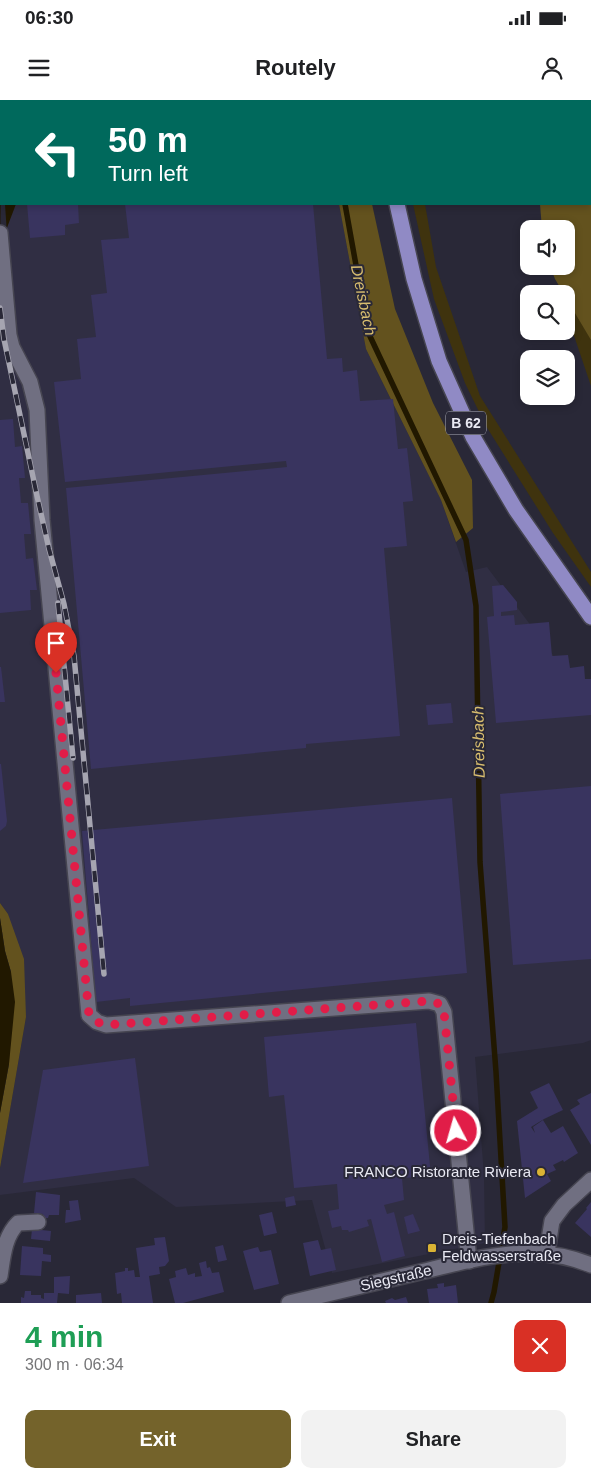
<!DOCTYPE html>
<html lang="en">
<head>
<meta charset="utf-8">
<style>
	body { margin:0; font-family:Arial,sans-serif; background:#f2f2f2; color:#202124; height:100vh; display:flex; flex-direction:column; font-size:19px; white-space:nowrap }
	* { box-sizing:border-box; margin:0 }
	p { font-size:16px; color:#757577 }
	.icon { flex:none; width:28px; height:28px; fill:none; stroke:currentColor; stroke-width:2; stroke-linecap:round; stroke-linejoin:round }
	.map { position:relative; height:1203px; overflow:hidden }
	.details { display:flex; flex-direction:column; background:#fff; flex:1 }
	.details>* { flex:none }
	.guide { position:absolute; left:0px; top:0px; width:591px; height:105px; box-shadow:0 2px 8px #0003; background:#00695c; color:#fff; overflow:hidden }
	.fabs { position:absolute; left:520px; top:120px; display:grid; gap:10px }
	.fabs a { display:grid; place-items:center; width:55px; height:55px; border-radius:10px; background:#fff; box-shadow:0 2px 8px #0003; font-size:25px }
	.pin { position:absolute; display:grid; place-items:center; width:42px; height:42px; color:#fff; margin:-51px -21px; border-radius:50% 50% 50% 0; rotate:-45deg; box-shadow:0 0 5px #0007 }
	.pin .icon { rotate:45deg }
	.me { position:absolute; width:55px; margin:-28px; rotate:354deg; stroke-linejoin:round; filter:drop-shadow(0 0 4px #0008) }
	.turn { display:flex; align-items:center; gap:18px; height:105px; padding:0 25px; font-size:22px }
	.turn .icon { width:65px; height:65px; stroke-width:2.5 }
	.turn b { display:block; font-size:35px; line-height:42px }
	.round { display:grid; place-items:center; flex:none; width:52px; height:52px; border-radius:10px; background:#f2f2f2 }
	.summary { display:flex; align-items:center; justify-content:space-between; height:85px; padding:0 25px }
	h1 { font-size:30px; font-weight:600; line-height:38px; color:#1e9e55 }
	.action { display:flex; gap:10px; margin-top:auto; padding:10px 25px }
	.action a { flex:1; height:58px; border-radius:10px; background:#74632b; color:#fff; font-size:20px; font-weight:600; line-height:58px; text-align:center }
	.action a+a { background:#f2f2f2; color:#202124 }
	.status { display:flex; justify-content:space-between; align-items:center; height:35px; padding:0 25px; background:#fff; direction:ltr }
	.status svg { height:14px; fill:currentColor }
	header { display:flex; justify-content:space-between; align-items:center; height:65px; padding:0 25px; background:#fff; font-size:22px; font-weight:600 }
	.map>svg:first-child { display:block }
	.built { fill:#302e43 }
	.green { fill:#3f330e }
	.forest { fill:#63521e }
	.water { fill:#211800 }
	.pier { fill:#292837 }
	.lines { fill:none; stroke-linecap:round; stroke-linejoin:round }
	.stream { stroke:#211800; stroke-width:5.5 }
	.building { fill:#39345f }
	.minor-casing { stroke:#464551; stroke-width:18 }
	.major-casing { stroke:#464551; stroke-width:18 }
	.minor { stroke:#706f81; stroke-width:15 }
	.major { stroke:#908ac5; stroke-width:15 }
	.rail-casing { stroke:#a6a5b1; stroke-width:5.5 }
	.rail { stroke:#292837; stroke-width:4; stroke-dasharray:11; stroke-linecap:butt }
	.route { stroke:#e11d48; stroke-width:9; stroke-dasharray:0 16.2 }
	.poi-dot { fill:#dab334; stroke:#292837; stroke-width:2 }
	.labels { text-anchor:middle; stroke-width:4; stroke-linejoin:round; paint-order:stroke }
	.shield { fill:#292837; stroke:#afafbb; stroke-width:1 }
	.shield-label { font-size:14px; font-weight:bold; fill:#e9e9f3 }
	.poi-label { font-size:15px; fill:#e9e9f3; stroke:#292837; text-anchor:end }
	.street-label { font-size:15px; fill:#e9e9f3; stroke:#292837 }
	.water-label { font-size:16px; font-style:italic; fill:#d8bd6f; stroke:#292837 }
</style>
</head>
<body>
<div class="status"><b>06:30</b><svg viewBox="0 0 49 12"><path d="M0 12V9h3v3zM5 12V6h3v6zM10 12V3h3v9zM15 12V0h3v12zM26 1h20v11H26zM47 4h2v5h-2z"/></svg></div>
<header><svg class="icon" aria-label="menu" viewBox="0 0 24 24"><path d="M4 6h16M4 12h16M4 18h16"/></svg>Routely<svg class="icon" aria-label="person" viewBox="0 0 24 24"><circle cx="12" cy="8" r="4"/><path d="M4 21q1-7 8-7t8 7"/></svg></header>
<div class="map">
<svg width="591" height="1203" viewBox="0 0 591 1203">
	<rect width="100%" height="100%" fill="#292837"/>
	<g class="built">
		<polygon points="0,0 320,0 320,1 1,1 0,75"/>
		<polygon points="5,104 339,104 366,249 441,400 466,472 487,467 591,606 591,940 583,943 475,957 484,1076 485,1143 332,1173 312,1100 176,1107 134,1078 0,1095 0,1068 26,917 8,814 0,803 0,182"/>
	</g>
	<g class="green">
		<polygon points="413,104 425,104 436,167 480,296 591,472 591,487 553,433 486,326 465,283 434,199"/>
		<polygon points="566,196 591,239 591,286 566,212"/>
	</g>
	<g class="forest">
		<polygon points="534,0 591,0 591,240 566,198 566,194 564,194 555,179 550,166 566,166 566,129 542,129 540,104 590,104 590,1"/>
		<polygon points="339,104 372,104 395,209 433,303 472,380 473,428 456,442 441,400 366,249"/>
		<polygon points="0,803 8,814 24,859 26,917 0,1068 0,1013 9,964 11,872 5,851 0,818"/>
	</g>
	<g class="water">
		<polygon points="0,84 1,104 16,104 0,146"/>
		<polygon points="0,818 5,851 11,872 15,902 9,964 0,1013"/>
	</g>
	<polygon class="pier" points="1,79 1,104 5,104 7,134 0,148"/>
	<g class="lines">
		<g class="stream">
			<polyline points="326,0 326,1"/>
			<polyline points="345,104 368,232 466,440 476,506 480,762 496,972 505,1127 494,1192 491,1203"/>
		</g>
	</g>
	<g class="building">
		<polygon points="27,104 78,104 79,123 65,125 65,135 30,138"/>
		<polygon points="125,104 313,104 327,259 342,258 343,272 357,270 360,301 393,299 398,349 407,348 413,401 403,402 407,446 384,448 400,636 306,644 306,648 91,669 66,388 287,367 286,361 65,382 54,282 81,279 77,239 96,237 91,195 107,193 101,140 129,138"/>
		<polygon points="13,319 15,347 22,346 25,378 19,378 21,403 28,403 31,434 24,434 26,459 33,458 37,490 30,490 31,510 0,513 0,320"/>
		<polygon points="503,485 517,502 517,510 501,512 501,516 514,515 515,525 549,522 552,556 568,555 570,568 584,566 585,579 591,579 591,615 496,623 487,517 494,516 492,486"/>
		<polygon points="0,567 1,567 5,602 0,602"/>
		<polygon points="451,603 453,623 428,625 426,605"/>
		<polygon points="0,664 1,664 7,721 6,726 0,731"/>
		<polygon points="591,686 591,859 513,865 500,694"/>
		<polygon points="452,698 467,873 130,906 130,898 96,902 82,731"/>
		<polygon points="416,923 431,1076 402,1078 404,1100 384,1105 387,1114 394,1112 405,1156 382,1162 371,1119 367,1120 369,1126 349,1132 348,1130 342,1130 341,1126 332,1128 328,1111 339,1109 337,1084 294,1088 284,995 269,997 264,937"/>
		<polygon points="135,958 149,1066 23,1083 43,970"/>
		<polygon points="549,983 563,1010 544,1019 531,1027 535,1033 533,1027 543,1020 551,1033 563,1026 578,1053 564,1062 563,1060 553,1065 556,1070 547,1074 551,1081 525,1098 517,1021 538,1008 530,992"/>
		<polygon points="591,993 591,1045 570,1010 580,1004 577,1000"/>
		<polygon points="36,1092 60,1095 59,1115 49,1115 48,1118 43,1118 43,1114 34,1113"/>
		<polygon points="294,1096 296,1105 286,1107 285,1098"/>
		<polygon points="78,1100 81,1120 65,1123 66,1110 70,1110 69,1101"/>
		<polygon points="591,1102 591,1137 575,1123 587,1109 586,1108"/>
		<polygon points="272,1112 277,1133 264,1136 259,1115"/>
		<polygon points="413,1114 420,1131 408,1134 404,1117"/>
		<polygon points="32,1129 51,1131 50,1141 31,1139"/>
		<polygon points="165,1137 169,1161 165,1166 159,1167 160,1174 149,1176 153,1203 122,1203 121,1193 117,1194 115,1173 125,1171 125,1168 128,1168 128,1171 134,1170 135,1177 140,1177 136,1148 155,1145 154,1138"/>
		<polygon points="318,1140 321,1150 331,1148 336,1170 310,1176 303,1143"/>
		<polygon points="223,1145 227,1160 218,1162 215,1147"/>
		<polygon points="22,1146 43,1148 43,1154 51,1155 51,1162 42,1161 41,1176 20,1175"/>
		<polygon points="258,1147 260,1152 271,1150 279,1184 254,1190 243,1151"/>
		<polygon points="206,1161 207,1168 210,1167 212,1173 219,1172 224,1192 183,1203 175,1203 169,1179 176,1177 175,1171 186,1168 188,1175 195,1173 195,1177 202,1176 199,1163"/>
		<polygon points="70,1176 69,1194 58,1193 57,1203 21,1203 21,1197 24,1198 25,1191 31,1191 31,1195 41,1195 41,1198 44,1199 44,1193 54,1193 54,1177"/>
		<polygon points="444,1183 444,1187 456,1185 458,1203 429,1203 427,1189 438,1188 437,1184"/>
		<polygon points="101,1193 102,1203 76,1203 76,1195"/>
		<polygon points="406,1197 408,1203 386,1203 385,1201 392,1198 395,1200"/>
	</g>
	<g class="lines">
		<g class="minor-casing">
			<g id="minor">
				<polyline points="0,133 9,235 12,247 30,282 37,310 42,420 89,915 97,922 106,925 429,901 440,904 444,912 469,1161"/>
				<polyline points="547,1152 552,1121 564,1105 591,1080"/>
				<path d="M0,1176c3,-19 4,-39 18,-53l20,-1"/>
				<path d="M289,1203c41,-10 82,-19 123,-29 60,-14 119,-34 179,-9"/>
			</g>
		</g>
		<g class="major-casing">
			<g id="major">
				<polyline points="387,0 387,1"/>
				<polyline points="397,104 414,179 439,261 473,337 516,410 591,517"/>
			</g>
		</g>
		<use href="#minor" class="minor"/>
		<use href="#major" class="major"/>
		<g class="rail-casing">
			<g id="rail">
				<polyline points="0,208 4,239 37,396 49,449 64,504 74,556 104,874"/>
				<polyline points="58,503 73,658"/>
			</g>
		</g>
		<use href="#rail" class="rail"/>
	</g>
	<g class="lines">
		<polyline class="route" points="56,573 89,915 97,922 106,925 429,901 440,904 444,912 456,1031"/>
	</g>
	<g class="poi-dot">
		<circle cx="541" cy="1072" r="5"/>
		<rect x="427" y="1143" width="10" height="10" rx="2.5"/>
	</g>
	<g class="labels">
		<rect class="shield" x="446" y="311.5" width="40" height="23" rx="4"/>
		<g class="shield-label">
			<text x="466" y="328">B 62</text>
		</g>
		<g class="poi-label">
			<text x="531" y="1077">FRANCO Ristorante Riviera</text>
			<text x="442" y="1144" text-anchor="start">Dreis-Tiefenbach<tspan x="442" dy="17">Feldwasserstraße</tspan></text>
		</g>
		<g class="street-label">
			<text transform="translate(396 1178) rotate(-13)" y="5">Siegstraße</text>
		</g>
		<g class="water-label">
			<text transform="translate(364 200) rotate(78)" y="6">Dreisbach</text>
			<text transform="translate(478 642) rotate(-91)" y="6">Dreisbach</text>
		</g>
	</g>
</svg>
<div class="fabs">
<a><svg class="icon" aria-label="sound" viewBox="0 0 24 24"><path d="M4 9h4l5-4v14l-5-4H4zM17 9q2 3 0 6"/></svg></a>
<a><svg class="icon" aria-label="search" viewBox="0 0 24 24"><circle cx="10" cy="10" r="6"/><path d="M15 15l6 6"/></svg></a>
<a><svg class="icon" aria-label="layers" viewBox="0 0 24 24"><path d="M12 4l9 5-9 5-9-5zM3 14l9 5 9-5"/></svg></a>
</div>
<div class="pin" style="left:56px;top:573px;background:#d93025"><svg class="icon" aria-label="arrive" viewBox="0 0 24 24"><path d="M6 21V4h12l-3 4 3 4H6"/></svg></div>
<svg class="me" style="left:456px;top:1031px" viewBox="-20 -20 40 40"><circle r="17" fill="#e11d48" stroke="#fff" stroke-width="3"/><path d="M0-11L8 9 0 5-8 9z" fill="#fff"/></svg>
<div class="guide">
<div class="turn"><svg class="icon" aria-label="left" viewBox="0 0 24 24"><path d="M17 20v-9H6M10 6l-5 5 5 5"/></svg><div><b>50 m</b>Turn left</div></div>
</div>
</div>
<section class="details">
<div class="summary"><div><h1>4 min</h1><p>300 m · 06:34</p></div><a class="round" style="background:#d93025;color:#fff"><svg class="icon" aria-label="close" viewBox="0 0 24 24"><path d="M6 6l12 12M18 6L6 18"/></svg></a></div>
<div class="action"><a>Exit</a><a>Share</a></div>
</section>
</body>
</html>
